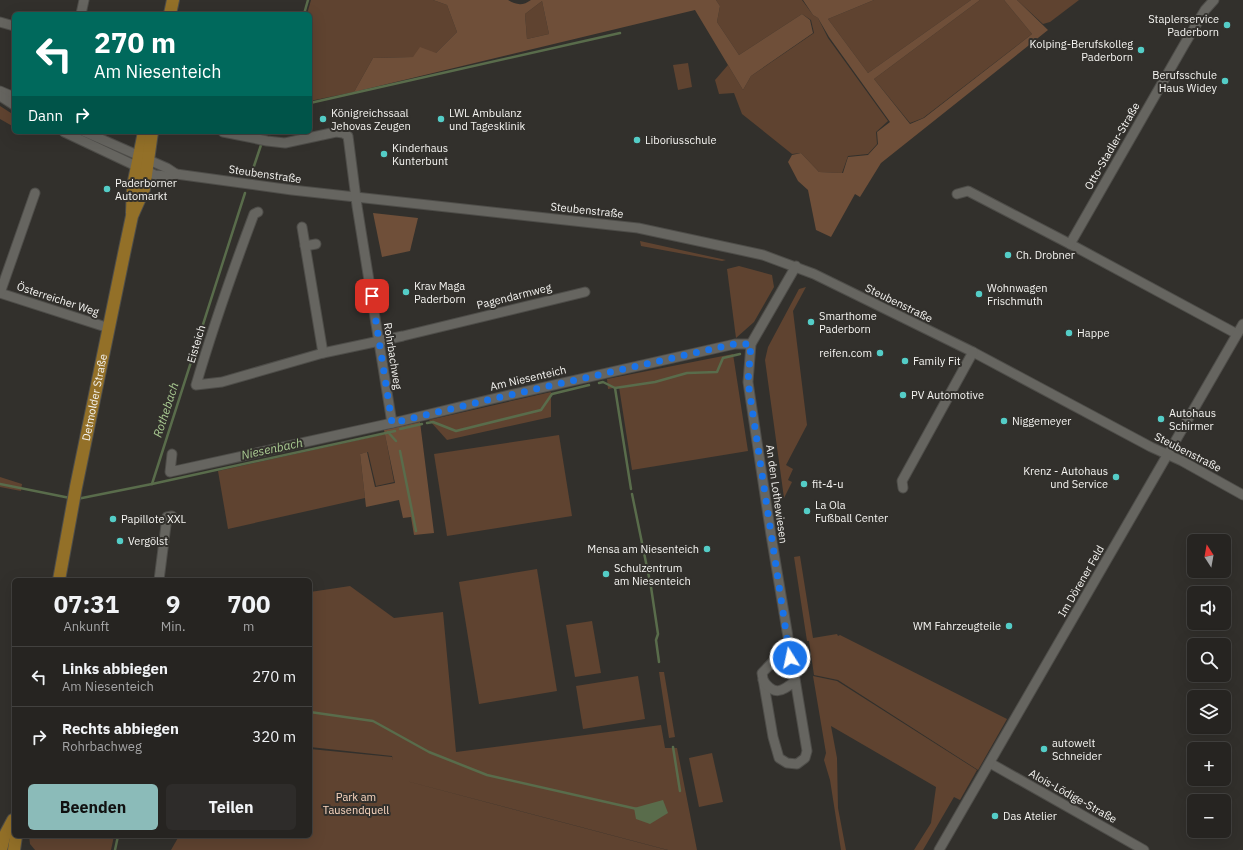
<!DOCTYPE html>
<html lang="de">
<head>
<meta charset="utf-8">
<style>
	body { margin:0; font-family:"IBM Plex Sans",sans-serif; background:#2e2c2a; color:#f1f3f6; height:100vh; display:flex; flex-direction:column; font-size:15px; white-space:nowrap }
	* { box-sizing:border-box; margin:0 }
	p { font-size:13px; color:#a4a4a5 }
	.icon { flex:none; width:22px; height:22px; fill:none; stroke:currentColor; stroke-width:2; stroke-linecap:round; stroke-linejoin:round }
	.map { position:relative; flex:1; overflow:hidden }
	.side { position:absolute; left:12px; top:578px; width:300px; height:260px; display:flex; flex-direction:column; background:#262421; border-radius:6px; box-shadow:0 4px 16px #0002,0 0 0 1px #42413f }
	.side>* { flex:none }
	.guide { position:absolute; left:12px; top:12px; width:300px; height:122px; border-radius:6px; box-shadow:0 4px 16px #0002,0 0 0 1px #42413f; background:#00695c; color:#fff; overflow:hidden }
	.needle { width:26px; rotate:349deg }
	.buttons { position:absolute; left:1187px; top:534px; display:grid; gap:8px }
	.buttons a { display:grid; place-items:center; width:44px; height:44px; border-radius:6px; background:#262421; box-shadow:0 4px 16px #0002,0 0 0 1px #42413f; font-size:20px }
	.pin { position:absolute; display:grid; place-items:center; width:34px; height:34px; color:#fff; margin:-17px; border-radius:8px; box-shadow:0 2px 6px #0006 }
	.me { position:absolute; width:44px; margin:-22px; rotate:350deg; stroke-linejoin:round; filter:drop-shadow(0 0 3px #0008) }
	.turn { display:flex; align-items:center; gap:14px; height:84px; padding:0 16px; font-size:18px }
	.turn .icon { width:52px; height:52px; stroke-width:2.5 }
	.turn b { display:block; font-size:28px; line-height:34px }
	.then { display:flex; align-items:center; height:38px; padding:0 16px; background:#0003; gap:8px; font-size:15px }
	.eta { display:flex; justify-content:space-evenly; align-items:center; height:68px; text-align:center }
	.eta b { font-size:24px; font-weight:800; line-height:28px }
	.button { display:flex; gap:8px; margin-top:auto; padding:8px 16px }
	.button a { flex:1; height:46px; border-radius:6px; background:#8bbbb9; color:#111; font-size:16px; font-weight:800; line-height:46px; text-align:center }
	.button a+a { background:#2e2c2a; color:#f1f3f6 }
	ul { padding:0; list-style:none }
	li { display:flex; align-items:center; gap:12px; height:60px; padding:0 16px; border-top:1px solid #42413f }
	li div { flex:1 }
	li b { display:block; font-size:15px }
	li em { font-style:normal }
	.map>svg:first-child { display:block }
	.green { fill:#5f4330 }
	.forest { fill:#6f4f39; fill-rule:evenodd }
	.water { fill:#596c4b }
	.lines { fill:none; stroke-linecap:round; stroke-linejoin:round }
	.stream { stroke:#596c4b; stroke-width:2.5 }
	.minor-casing { stroke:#4e4d49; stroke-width:11 }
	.major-casing { stroke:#4e4d49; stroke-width:14 }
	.minor { stroke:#666560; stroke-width:9 }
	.major { stroke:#937028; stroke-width:12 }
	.route { stroke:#1a73e8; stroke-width:7; stroke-dasharray:0 12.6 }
	.poi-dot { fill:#54cdc7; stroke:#32302c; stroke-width:1.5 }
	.labels { text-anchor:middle; stroke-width:4; stroke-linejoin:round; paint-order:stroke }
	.poi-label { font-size:11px; fill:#f5f4f1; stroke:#32302c; text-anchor:start }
	.street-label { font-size:11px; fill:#f5f4f1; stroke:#32302c }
	.park-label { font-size:11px; fill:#fbd7c0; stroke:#32302c }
	.water-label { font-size:12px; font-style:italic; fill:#aacb92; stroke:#32302c }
</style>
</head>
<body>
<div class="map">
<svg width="1243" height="850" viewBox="0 0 1243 850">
	<rect width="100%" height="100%" fill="#32302c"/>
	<g class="green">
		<polygon points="311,0 433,0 447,5 457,32 436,53 413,57 373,58 354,92 310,101 310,14 307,14"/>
		<polygon points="716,0 802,0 813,15 818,18 828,38 888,121 876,132 877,144 868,154 848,156 842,173 819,172 801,153 792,154 742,114 734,93 719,94 715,80 728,65 743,90 751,76 814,33 811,20 802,14 739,55 717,22 720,6"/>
		<polygon points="874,0 971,0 868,73 828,19"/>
		<polygon points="980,0 1004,0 1032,34 923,118 910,123 874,79"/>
		<polygon points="1017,0 1079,0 1050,22 1043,24"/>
		<polygon points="542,1 549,34 527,39 525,14"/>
		<polygon points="688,63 692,87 678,90 673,65"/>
		<polygon points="0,106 14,115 14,127 0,119"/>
		<polygon points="640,241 726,260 722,261 641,246"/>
		<polygon points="739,266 772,275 774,287 754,322 736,338 727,269"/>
		<polygon points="806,287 793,311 807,425 786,465 793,469 788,480 792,482 784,498 765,360 768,347 799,289"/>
		<polygon points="733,354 748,451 632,470 619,387 608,389 607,379"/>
		<polygon points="551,392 551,417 447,440 429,420"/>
		<polygon points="385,434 394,482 376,486 368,452 360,454 365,498 228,529 218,471"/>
		<polygon points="559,435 572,516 447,536 434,454"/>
		<polygon points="0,477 22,484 21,491 0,487"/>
		<polygon points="800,556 813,638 837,634 838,636 840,635 1007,719 978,770 838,680 814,675 809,641 807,641 794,557"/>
		<polygon points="537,569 557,691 479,704 459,582"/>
		<polygon points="350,586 394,618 443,612 456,752 661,725 665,748 677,748 697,850 668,850 395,778 667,850 171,850 179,836 310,836 310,749 392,757 393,760 392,756 310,747 310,592"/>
		<polygon points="592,621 601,673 575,677 566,625"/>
		<polygon points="659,672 664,672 675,737 669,738"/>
		<polygon points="638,676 645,719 583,729 576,686"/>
		<polygon points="813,676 837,681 977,770 960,800 954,797 923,850 914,850 931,823 936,787 831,726 837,758 838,808 846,850 841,850 830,780 824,760 826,753"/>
		<polygon points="712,753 723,802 699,807 689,758"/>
		<polygon points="29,836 114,836 111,850 35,850 30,844"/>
	</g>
	<g class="forest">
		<path d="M433,0h75c8,5 15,6 23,0h185l4,6 -3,16 22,33 63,-41 8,6 3,13 -62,43 -8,14 -48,-80 -341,82 19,-34 40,-1 7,-10 16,6 21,-21 -10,-27zM542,1l7,33 -22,5 -2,-25z"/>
		<polygon points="803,0 874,0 828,19 868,73 971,0 980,0 874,79 910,124 924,118 1032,34 1004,0 1017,0 1048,30 881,163 860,197 855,194 831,237 816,230 808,190 798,181 788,162 792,155 801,153 819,172 843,173 848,157 868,155 878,144 877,132 890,122 829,37 818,18 813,15"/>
		<polygon points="373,213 418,218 410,251 382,257"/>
		<polygon points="420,422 434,533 414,535 411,517 403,518 399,500 366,507 360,454 367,452 375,487 395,483 384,430"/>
	</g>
	<polygon class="water" points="663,800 668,813 650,824 636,819 634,808"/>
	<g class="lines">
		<g class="stream">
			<polyline points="304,14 308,0"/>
			<polyline points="310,103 620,33"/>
			<polyline points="253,169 262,142"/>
			<polyline points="599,383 603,382 615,388 655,382 687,373 717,372 723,358 740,354"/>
			<polyline points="615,388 631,489"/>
			<polyline points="427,423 433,422 456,431 541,410 552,394 589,385"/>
			<polyline points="400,429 422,424"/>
			<polyline points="388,432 396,441"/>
			<polyline points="400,451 416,531"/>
			<polyline points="0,484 70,498"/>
			<polyline points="152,484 245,193"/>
			<polyline points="632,494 651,587 658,634 656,640 659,662"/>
			<polyline points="77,499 152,484 395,431"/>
			<polyline points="310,712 373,721 429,752 487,775 637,809"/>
			<polyline points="673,747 680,791"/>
			<polyline points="115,850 118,836"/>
		</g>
		<g class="minor-casing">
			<g id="minor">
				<polyline points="81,14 84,0"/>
				<polyline points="0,22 14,26"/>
				<polyline points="0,91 14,97"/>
				<polyline points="0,96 14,105"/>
				<polyline points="64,132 155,175 167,176 176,174 292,190 638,228 763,255 814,274 973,352 1151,447 1182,461 1243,495"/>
				<polyline points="85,132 167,168 176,174"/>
				<polyline points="223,132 267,141 285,143 336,132 343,133 348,136 357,206 392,423"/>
				<polyline points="957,194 968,191 1070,244 1237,334"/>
				<path d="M258,212l-4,2c-21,56 -41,113 -58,171l26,-3 101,-29 80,-17 182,-44"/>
				<polyline points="302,227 323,353"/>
				<polyline points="1070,244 1184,45 1205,10 1214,0"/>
				<polyline points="305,246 316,244"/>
				<polyline points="0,293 109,328"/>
				<polyline points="0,293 35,193"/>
				<polyline points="172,454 170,472 401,421 492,399 735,344 751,344"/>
				<polyline points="903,488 902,481 973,352"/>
				<polyline points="159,580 167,517 172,516"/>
				<polyline points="788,646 762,673 773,737 779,758 787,763 797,764 805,758 807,751 771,535 748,382 751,344 796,266"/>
				<path d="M763,680c11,16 19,12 32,1"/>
				<polyline points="990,763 1144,850"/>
				<polyline points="939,850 1243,324"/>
			</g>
		</g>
		<g class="major-casing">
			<g id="major">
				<polyline points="170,14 173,0"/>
				<polyline points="132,213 133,186 144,132"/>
				<path id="s1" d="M59,580l17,-93 49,-238 7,-33 12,-27 8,-57"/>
				<polyline points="1,850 4,837 13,820"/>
				<polyline points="14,850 16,836"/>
			</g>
		</g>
		<use href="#minor" class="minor"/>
		<use href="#major" class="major"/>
	</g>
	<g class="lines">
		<polyline class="route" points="372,296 392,423 492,399 734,344 751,344 748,382 790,658"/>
	</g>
	<g class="poi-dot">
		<circle cx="1227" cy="25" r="4"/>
		<circle cx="1141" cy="50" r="4"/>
		<circle cx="1225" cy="81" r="4"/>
		<circle cx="323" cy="119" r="4"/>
		<circle cx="441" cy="119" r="4"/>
		<circle cx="637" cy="140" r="4"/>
		<circle cx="384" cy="154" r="4"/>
		<circle cx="107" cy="189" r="4"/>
		<circle cx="1008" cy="255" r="4"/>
		<circle cx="406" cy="292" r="4"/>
		<circle cx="979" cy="294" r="4"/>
		<circle cx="811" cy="322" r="4"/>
		<circle cx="1069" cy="333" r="4"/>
		<circle cx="880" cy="353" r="4"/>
		<circle cx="905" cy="361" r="4"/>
		<circle cx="903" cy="395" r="4"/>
		<circle cx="1161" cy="419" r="4"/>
		<circle cx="1004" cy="421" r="4"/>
		<circle cx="1116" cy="477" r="4"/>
		<circle cx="804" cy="484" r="4"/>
		<circle cx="807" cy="511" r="4"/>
		<circle cx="113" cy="519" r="4"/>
		<circle cx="120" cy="541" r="4"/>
		<circle cx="707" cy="549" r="4"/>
		<circle cx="606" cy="574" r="4"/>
		<circle cx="1009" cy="626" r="4"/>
		<circle cx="1044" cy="749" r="4"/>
		<circle cx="995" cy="816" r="4"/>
	</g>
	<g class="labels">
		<g class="poi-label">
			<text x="1219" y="23" text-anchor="end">Staplerservice<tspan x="1219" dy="13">Paderborn</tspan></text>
			<text x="1133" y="48" text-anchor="end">Kolping-Berufskolleg<tspan x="1133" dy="13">Paderborn</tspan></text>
			<text x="1217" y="79" text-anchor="end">Berufsschule<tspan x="1217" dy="13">Haus Widey</tspan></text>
			<text x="331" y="117">Königreichssaal<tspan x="331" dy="13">Jehovas Zeugen</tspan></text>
			<text x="449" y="117">LWL Ambulanz<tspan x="449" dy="13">und Tagesklinik</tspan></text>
			<text x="645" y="144">Liboriusschule</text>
			<text x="392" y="152">Kinderhaus<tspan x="392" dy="13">Kunterbunt</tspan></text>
			<text x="115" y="187">Paderborner<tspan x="115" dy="13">Automarkt</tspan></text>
			<text x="1016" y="259">Ch. Drobner</text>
			<text x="414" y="290">Krav Maga<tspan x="414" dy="13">Paderborn</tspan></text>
			<text x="987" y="292">Wohnwagen<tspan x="987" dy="13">Frischmuth</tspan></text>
			<text x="819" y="320">Smarthome<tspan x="819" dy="13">Paderborn</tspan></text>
			<text x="1077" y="337">Happe</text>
			<text x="872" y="357" text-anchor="end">reifen.com</text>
			<text x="913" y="365">Family Fit</text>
			<text x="911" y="399">PV Automotive</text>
			<text x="1169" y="417">Autohaus<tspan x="1169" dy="13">Schirmer</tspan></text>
			<text x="1012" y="425">Niggemeyer</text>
			<text x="1108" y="475" text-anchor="end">Krenz - Autohaus<tspan x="1108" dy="13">und Service</tspan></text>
			<text x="812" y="488">fit-4-u</text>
			<text x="815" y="509">La Ola<tspan x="815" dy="13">Fußball Center</tspan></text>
			<text x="121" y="523">Papillote XXL</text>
			<text x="128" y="545">Vergölst</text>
			<text x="699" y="553" text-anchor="end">Mensa am Niesenteich</text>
			<text x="614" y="572">Schulzentrum<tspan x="614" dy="13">am Niesenteich</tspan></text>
			<text x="1001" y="630" text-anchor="end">WM Fahrzeugteile</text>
			<text x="1052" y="747">autowelt<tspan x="1052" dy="13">Schneider</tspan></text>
			<text x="1003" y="820">Das Atelier</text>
		</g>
		<g class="street-label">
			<text transform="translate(1112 146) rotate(-60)" y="4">Otto-Stadler-Straße</text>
			<text transform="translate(265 174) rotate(8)" y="4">Steubenstraße</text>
			<text transform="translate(587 210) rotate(6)" y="4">Steubenstraße</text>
			<text transform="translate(514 296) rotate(-14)" y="4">Pagendarmweg</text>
			<text transform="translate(58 299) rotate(18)" y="4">Österreicher Weg</text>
			<text transform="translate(899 303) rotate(26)" y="4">Steubenstraße</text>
			<text transform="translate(196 344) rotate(-73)" y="4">Eisteich</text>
			<text transform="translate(393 356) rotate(81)" y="4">Rohrbachweg</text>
			<text transform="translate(528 378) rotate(-13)" y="4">Am Niesenteich</text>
			<text dy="4" stroke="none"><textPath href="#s1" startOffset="186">Detmolder Straße</textPath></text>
			<text transform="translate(1188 452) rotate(27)" y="4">Steubenstraße</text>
			<text transform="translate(777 494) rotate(82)" y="4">An den Lothewiesen</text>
			<text transform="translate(1081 581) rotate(-60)" y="4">Im Dörener Feld</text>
			<text transform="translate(1073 796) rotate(29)" y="4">Alois-Lödige-Straße</text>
		</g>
		<g class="park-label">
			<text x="356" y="801">Park am<tspan x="356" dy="13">Tausendquell</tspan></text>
		</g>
		<g class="water-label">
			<text transform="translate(166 410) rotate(-72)" y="4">Rothebach</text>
			<text transform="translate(272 449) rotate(-12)" y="4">Niesenbach</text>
		</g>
	</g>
</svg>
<div class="buttons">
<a><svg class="needle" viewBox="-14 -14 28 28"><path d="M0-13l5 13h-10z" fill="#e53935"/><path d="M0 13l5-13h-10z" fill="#a4a4a5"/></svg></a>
<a><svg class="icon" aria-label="sound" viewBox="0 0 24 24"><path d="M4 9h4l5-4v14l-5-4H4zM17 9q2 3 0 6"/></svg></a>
<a><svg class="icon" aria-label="search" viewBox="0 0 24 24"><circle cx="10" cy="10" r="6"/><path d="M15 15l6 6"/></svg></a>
<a><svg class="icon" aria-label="layers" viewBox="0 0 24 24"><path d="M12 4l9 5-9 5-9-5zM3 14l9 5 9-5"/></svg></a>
<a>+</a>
<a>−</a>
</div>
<div class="pin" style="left:372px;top:296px;background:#d93025"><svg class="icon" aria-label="arrive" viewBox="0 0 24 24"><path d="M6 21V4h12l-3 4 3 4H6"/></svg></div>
<svg class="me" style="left:790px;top:658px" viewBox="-20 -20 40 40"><circle r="17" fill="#1a73e8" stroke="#fff" stroke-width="3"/><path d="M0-11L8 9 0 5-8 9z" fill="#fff"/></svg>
<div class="guide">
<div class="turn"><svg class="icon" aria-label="left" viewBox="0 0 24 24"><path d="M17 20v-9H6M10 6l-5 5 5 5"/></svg><div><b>270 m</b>Am Niesenteich</div></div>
<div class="then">Dann<svg class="icon" aria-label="right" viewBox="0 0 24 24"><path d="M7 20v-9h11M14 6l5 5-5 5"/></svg></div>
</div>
<section class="side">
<div class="eta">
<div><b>07:31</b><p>Ankunft</p></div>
<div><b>9</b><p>Min.</p></div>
<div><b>700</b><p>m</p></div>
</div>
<ul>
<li><svg class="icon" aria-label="left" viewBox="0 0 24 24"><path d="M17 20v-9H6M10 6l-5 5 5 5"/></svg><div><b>Links abbiegen</b><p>Am Niesenteich</p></div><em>270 m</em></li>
<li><svg class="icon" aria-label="right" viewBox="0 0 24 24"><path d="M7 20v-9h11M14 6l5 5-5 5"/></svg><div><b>Rechts abbiegen</b><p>Rohrbachweg</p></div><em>320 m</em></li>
</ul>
<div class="button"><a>Beenden</a><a>Teilen</a></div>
</section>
</div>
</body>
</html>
